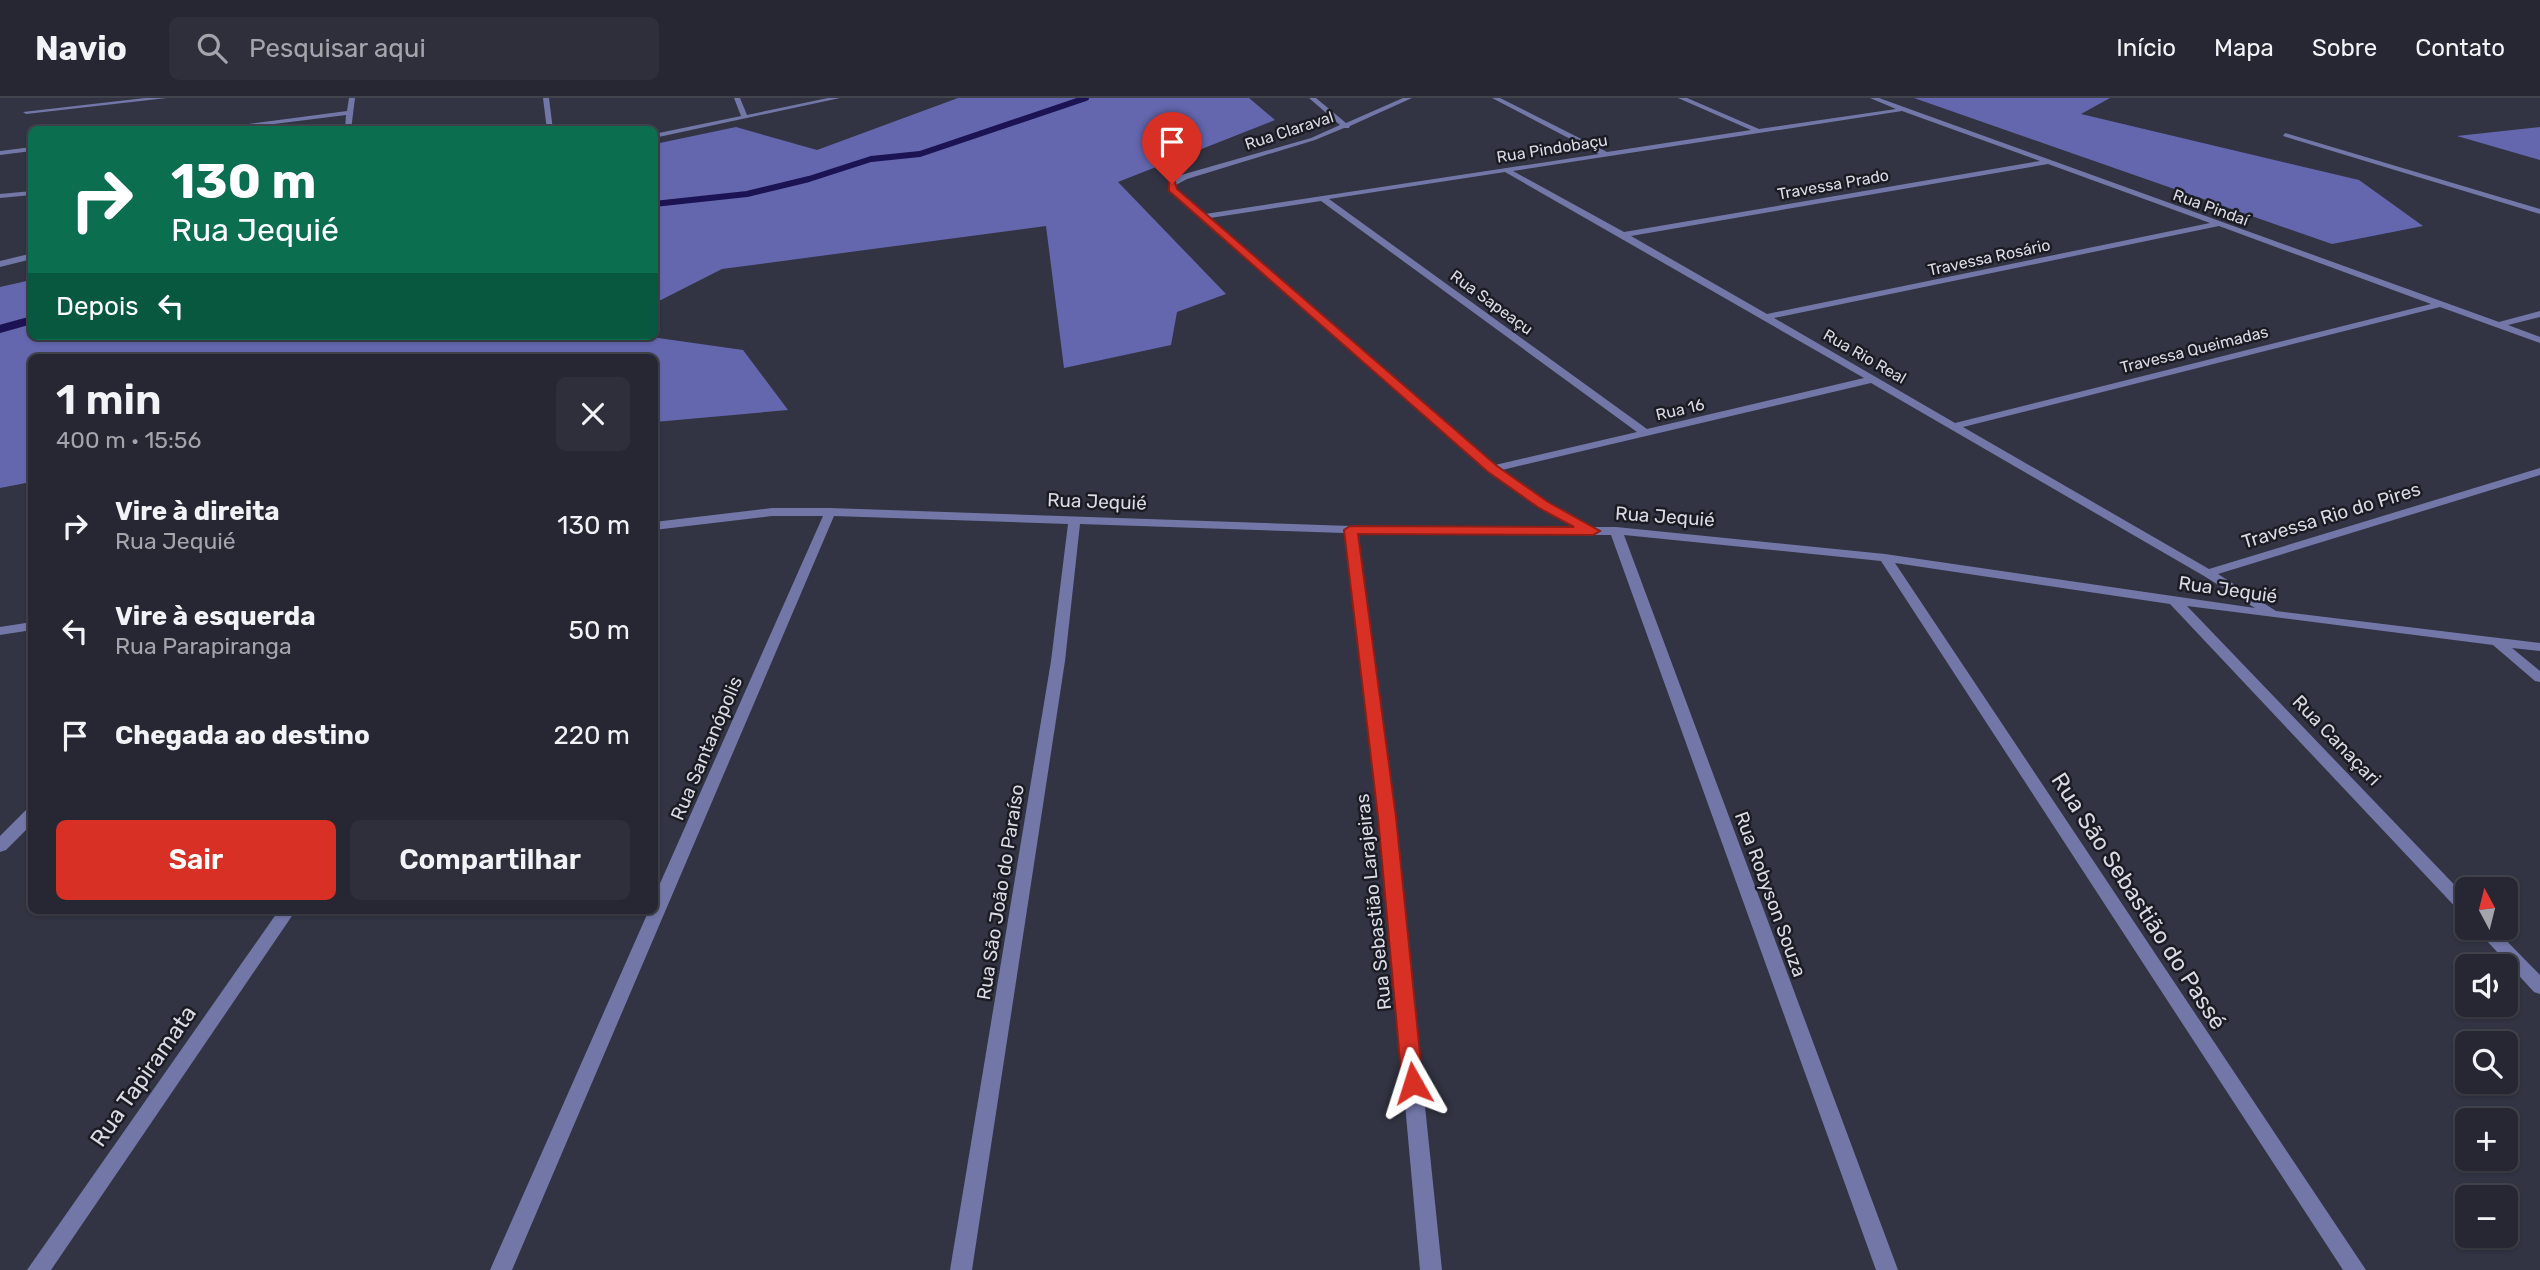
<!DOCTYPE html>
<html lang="pt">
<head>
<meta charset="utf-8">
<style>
	body { margin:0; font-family:Rubik,sans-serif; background:#2e2f3a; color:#f1f3f6; height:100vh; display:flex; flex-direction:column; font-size:26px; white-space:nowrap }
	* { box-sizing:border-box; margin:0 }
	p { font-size:23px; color:#a4a5ac }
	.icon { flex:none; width:38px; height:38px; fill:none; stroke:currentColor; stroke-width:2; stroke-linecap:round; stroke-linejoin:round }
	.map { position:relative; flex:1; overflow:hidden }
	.sheet { position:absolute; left:28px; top:256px; width:630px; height:560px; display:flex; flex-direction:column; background:#262732; border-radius:10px; box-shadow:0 2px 5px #0004,0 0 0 2px #42444d }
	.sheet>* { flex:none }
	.banner { position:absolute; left:28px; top:28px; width:630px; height:214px; border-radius:10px; box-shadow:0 2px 5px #0004,0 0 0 2px #42444d; background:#0b6e4f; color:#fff; overflow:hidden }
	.needle { width:46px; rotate:353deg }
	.controls { position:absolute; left:2455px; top:779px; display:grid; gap:14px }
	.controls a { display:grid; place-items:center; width:63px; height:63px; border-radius:10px; background:#262732; box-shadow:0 2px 5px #0004,0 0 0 2px #42444d; font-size:35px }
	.pin { position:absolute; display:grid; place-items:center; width:60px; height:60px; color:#fff; margin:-72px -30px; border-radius:50% 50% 50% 0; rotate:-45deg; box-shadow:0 0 7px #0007 }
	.pin .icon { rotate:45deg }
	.me { position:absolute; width:77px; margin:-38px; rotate:354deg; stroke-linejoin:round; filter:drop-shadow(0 0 5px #0008) }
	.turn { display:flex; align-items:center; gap:24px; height:147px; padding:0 28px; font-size:32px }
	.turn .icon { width:91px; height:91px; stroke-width:2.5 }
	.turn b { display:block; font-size:49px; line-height:60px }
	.then { display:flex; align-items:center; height:66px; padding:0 28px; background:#0003; gap:14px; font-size:26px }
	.round { display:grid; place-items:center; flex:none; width:74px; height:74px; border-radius:10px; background:#2e2f3a }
	.headline { display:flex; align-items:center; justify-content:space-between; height:119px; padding:0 28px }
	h1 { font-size:42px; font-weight:600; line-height:52px }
	.action { display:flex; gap:14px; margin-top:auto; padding:14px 28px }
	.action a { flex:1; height:80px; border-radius:10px; background:#d93025; color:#fff; font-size:28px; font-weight:600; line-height:80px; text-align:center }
	.action a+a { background:#2e2f3a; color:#f1f3f6 }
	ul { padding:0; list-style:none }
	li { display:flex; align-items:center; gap:21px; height:105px; padding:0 28px }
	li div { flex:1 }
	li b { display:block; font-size:26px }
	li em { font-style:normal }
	header { display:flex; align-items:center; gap:42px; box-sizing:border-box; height:98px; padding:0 35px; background:#262732; border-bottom:2px solid #42444d }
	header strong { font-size:33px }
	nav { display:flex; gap:38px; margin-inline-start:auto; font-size:24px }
	.search { width:490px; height:63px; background:#2e2f3a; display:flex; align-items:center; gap:18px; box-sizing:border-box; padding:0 24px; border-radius:10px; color:#a4a5ac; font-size:26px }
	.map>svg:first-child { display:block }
	.forest { fill:#6467ae }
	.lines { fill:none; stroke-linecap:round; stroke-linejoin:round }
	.stream-far1 { stroke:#1b1353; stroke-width:6 }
	.stream { stroke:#1b1353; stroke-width:8 }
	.lane { fill:#7277a8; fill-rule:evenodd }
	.street { fill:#7277a8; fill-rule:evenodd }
	.route { fill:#d93025; stroke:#8d1f18; stroke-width:2 }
	.labels { text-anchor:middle; stroke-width:5; stroke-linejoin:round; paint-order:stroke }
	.far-street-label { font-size:16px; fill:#d9dae4; stroke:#1b1c23 }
	.street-label { font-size:19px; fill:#d9dae4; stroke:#1b1c23 }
	.near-street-label { font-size:23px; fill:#d9dae4; stroke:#1b1c23 }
</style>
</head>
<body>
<header>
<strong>Navio</strong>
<div class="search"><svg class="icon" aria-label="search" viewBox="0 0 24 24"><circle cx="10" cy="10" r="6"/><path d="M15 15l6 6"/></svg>Pesquisar aqui</div>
<nav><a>Início</a><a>Mapa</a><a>Sobre</a><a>Contato</a></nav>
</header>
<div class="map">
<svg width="2540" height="1172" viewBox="0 0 2540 1172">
	<rect width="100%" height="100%" fill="#323443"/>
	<g class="forest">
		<polygon points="958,0 1249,0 1275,22 1118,84 1226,196 1177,214 1171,247 1064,270 1046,128 722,171 655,205 655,46 736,29 817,52"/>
		<polygon points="1914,0 2110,0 2081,16 2359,82 2423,128 2332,146"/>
		<polygon points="2540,29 2540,62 2457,38"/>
		<polygon points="31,182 32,238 644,238 743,252 788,312 655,324 654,259 32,259 31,384 0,390 0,189"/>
	</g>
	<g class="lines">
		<polyline class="stream-far1" points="654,106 747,96 809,81 871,61 920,56 1086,0"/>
		<polyline class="stream" points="0,231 32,222"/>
		<polygon class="lane" points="29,156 32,156 32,161 0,169 0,163"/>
		<g class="street">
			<polygon points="145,0 167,0 26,16 23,14"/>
			<polygon points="349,0 355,0 351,32 345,32 346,17 227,32 202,32 347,13"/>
			<polygon points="543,0 549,0 553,32 547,32"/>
			<polygon points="734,0 740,0 747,17 828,0 840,0 654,40 654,36 741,18"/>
			<path d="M1309,0h7l30,25 57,-25h9l-62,28 -1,2h-5l-29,12 -128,39 -11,6 1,4 28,25 394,-60 -107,-56h8l107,54 144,-22 -73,-32h9l72,31 137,-20 -26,-11h9l620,224 41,-11v6l-32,8 32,12v6l-100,-36 -477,120 246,142 331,-101v7l-322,99 58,37 264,32v8l-28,-3 28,23v11l-5,-1 -42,-36 -306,-39 281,293v17l-6,-2 -292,-310 -275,-41 471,707h-23l-462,-709 -257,-26 274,735h-22l-265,-735 -254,-1 38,283 47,453h-22l-41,-453 -35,-284 -264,-9 -15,137 -93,609h-22l101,-609 17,-137 -234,-8 -322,754h-22l159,-360h5v-13l169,-381h-51l-118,14v-8l118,-14h58l520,18 226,1 -37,-20 -50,-36 -320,-281v-8l12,-7 130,-37 29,-13zM1902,13l138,50 -416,71 -111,-61zM2048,66l162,59 -443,91 -136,-78zM1505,74l359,206 -217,51 -318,-230zM1321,103l316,231 -142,33 -285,-247zM2219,128l212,78 -476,119 -181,-105zM1871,285l333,193 51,32 -370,-54 -269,-27h-23l-46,-24 -45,-33z"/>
			<polygon points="2285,35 2540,111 2540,116 2283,38"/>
			<polygon points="32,49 32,53 0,57 0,53"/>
			<polygon points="32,93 32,97 0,100 0,96"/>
			<polygon points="32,524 32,532 0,537 0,529"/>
			<polygon points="32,711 32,726 6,752 0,754 0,738 26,712"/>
			<polygon points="279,812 296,812 51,1172 27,1172"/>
			<polygon points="2475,830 2494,830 2540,877 2540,896 2534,894"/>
		</g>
	</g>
	<polygon class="route" points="1169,84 1175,84 1177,91 1497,368 1548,404 1600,433 1593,437 1358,436 1396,719 1423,985 1420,992 1413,994 1405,992 1402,985 1378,719 1344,432 1350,428 1574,429 1539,410 1488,374 1169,93"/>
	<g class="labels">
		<g class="far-street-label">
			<text transform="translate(1289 32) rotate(-18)" y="6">Rua Claraval</text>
			<text transform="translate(1552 50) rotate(-9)" y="6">Rua Pindobaçu</text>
			<text transform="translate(1833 86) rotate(-10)" y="6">Travessa Prado</text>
			<text transform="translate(2211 109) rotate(20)" y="6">Rua Pindaí</text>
			<text transform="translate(1989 159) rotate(-12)" y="6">Travessa Rosário</text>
			<text transform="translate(1492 204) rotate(36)" y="6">Rua Sapeaçu</text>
			<text transform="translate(2194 251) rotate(-14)" y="6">Travessa Queimadas</text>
			<text transform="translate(1865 258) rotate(30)" y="6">Rua Rio Real</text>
			<text transform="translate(1680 311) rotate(-13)" y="6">Rua 16</text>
		</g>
		<g class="street-label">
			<text transform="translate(1097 403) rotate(2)" y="7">Rua Jequié</text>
			<text transform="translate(2331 417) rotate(-17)" y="7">Travessa Rio do Pires</text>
			<text transform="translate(1665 418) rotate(4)" y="7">Rua Jequié</text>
			<text transform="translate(2228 491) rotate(8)" y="7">Rua Jequié</text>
			<text transform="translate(2337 642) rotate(46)" y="7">Rua Canaçari</text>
			<text transform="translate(706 650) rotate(-67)" y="7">Rua Santanópolis</text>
			<text transform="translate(1000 794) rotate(-81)" y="7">Rua São João do Paraíso</text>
			<text transform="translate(1771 796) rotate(70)" y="7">Rua Robyson Souza</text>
			<text transform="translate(1373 804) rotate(-96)" y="7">Rua Sebastião Larajeiras</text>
		</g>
		<g class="near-street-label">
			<text transform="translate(2139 803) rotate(57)" y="8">Rua São Sebastião do Passé</text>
			<text transform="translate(143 978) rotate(-55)" y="8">Rua Tapiramata</text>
		</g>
	</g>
</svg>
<div class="controls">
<a><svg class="needle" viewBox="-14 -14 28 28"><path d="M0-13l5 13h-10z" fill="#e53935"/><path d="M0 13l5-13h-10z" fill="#a4a5ac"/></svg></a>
<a><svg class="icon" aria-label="sound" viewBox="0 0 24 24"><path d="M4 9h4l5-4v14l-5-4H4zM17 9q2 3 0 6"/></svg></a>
<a><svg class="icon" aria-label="search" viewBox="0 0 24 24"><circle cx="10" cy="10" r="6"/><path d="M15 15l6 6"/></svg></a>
<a>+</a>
<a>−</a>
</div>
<div class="pin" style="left:1172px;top:86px;background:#d93025"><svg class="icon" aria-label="arrive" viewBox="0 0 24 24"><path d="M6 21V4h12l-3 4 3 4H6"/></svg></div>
<svg class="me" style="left:1413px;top:985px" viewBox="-20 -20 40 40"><path d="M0-17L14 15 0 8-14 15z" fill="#d93025" stroke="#fff" stroke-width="4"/></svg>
<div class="banner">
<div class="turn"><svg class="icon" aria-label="right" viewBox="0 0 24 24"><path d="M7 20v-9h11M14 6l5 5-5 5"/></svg><div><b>130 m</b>Rua Jequié</div></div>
<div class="then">Depois<svg class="icon" aria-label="left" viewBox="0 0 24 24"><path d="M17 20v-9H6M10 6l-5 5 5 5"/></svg></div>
</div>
<section class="sheet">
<div class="headline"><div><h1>1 min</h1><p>400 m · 15:56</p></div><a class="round"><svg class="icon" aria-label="close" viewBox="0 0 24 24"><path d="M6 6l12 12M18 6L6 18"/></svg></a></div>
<ul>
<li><svg class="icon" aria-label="right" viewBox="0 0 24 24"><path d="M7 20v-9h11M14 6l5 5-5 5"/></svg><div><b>Vire à direita</b><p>Rua Jequié</p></div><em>130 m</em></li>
<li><svg class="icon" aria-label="left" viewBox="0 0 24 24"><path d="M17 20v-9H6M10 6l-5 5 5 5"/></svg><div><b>Vire à esquerda</b><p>Rua Parapiranga</p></div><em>50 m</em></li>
<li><svg class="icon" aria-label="arrive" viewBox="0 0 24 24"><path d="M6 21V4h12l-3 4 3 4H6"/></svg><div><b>Chegada ao destino</b></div><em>220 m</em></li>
</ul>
<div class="action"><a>Sair</a><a>Compartilhar</a></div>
</section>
</div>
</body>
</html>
